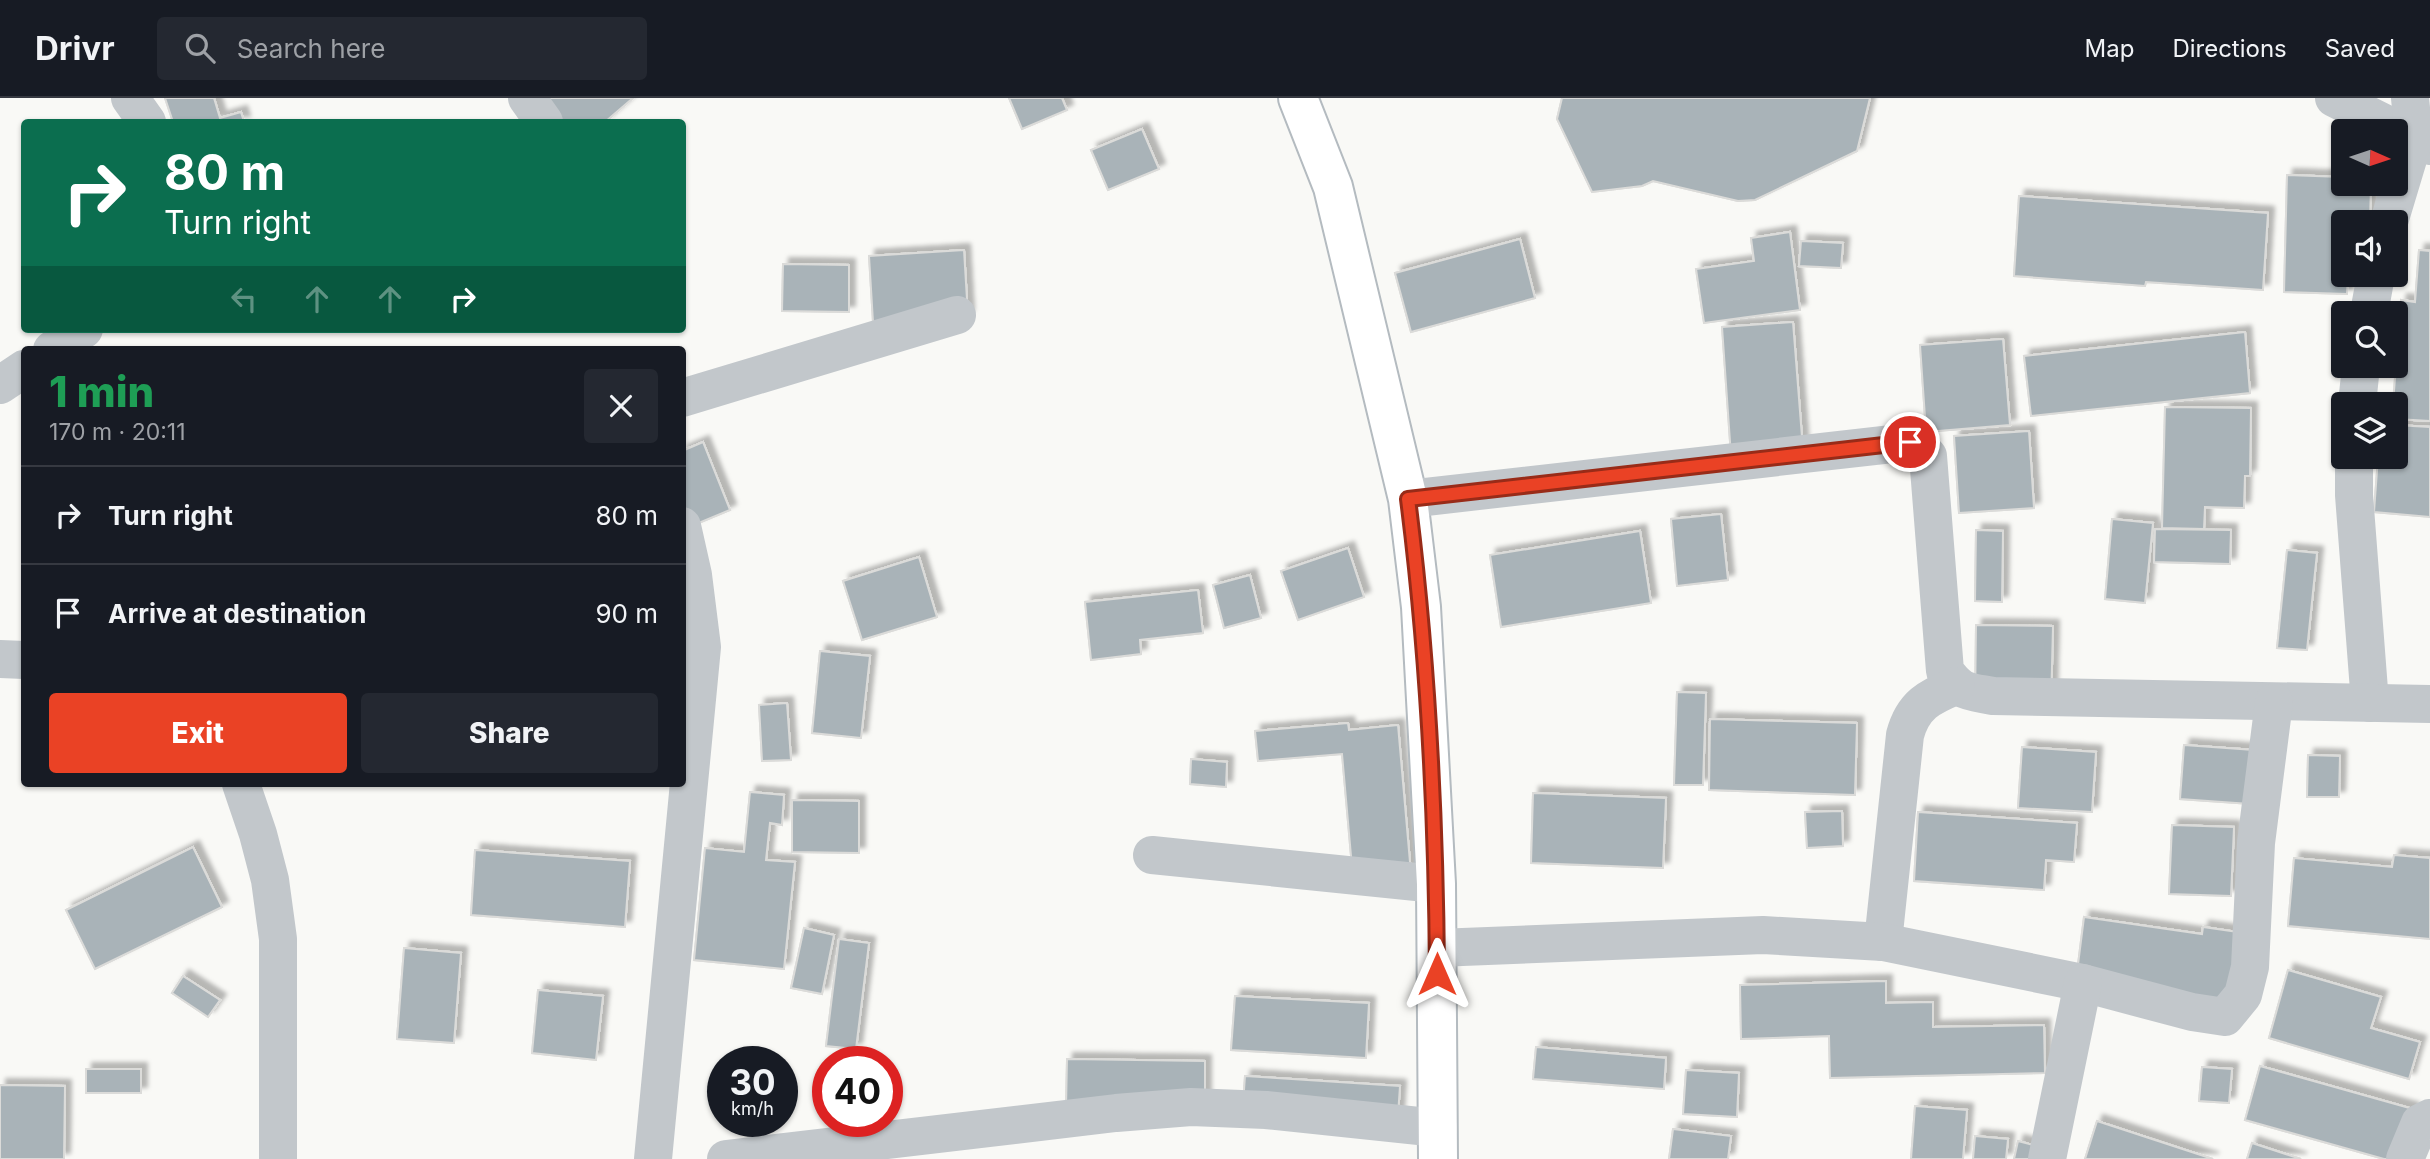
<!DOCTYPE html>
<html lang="en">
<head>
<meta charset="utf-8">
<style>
	body { margin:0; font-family:Inter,sans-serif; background:#242831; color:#f1f3f6; height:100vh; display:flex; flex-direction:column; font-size:26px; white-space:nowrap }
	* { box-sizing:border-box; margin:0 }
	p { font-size:23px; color:#9ea1a6 }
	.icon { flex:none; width:38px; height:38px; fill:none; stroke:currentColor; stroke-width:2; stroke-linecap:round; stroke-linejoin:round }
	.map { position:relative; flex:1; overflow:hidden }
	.side { position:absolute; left:21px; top:248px; width:665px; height:441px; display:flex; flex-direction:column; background:#171b24; border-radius:7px; box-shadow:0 2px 5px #0004 }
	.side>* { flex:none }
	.hud { position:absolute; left:21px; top:21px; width:665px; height:214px; border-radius:7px; box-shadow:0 2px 5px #0004; background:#0b6e4f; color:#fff; overflow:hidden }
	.needle { width:46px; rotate:93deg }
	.fabs { position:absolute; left:2331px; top:21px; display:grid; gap:14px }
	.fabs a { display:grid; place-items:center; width:77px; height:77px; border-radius:7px; background:#171b24; box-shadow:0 2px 5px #0004; font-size:35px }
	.speed { position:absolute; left:707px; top:948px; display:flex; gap:14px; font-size:35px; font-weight:700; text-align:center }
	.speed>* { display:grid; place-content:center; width:91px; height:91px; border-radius:50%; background:#171b24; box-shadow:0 2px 5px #0004; line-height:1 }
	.speed small { font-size:18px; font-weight:400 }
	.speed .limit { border:10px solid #d22; background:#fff; color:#111 }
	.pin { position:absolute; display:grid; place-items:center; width:60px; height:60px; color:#fff; margin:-30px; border:4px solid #fff; border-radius:50%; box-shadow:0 2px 7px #0007 }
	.me { position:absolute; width:77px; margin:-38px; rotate:0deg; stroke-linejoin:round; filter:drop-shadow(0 0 5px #0008) }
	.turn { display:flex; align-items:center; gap:24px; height:147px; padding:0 28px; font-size:32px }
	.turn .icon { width:91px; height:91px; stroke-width:2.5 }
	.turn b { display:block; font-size:49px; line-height:60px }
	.lanes { display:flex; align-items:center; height:66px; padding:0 28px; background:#0003; justify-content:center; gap:35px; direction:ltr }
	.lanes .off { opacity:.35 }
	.round { display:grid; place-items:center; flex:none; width:74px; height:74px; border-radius:7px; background:#242831 }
	.summary { display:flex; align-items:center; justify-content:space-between; height:119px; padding:0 28px }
	h1 { font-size:42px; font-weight:800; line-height:52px; color:#1e9e55 }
	.action { display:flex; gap:14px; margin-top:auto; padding:14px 28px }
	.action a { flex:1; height:80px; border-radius:7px; background:#ea4225; color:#fff; font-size:28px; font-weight:800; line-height:80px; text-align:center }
	.action a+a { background:#242831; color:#f1f3f6 }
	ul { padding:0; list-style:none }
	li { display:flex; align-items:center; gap:21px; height:98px; padding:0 28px; border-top:2px solid #363941 }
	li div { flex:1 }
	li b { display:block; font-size:26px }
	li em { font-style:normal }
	header { display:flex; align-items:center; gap:42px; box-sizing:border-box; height:98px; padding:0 35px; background:#171b24; border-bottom:2px solid #363941 }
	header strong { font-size:33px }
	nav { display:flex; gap:38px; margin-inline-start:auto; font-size:24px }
	.search { width:490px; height:63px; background:#242831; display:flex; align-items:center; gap:18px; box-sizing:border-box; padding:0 24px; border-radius:7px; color:#9ea1a6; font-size:26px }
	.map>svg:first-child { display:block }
	.building { fill:#a9b3b8; stroke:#dbdbd9; stroke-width:2; filter:url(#shadow) }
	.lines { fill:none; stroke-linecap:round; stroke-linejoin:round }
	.secondary-casing { stroke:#b4bbc0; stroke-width:42 }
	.street { stroke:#c2c7cb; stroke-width:38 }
	.secondary { stroke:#fff; stroke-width:38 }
	.route-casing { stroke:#982b18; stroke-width:18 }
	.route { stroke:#ea4225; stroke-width:12 }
</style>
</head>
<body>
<header>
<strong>Drivr</strong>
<div class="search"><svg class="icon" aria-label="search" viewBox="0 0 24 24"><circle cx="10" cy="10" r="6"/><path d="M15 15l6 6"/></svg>Search here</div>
<nav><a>Map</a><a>Directions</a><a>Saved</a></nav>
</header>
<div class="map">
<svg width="2430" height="1061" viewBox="0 0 2430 1061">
	<defs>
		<filter id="shadow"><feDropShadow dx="6" dy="-6" stdDeviation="2" flood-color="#0004"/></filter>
	</defs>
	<rect width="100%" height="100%" fill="#f9f9f6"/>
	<g class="building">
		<polygon points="165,0 214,0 220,20 241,14 244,24 173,24"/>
		<polygon points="165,0 214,0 220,20 241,14 244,24 173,24"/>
		<polygon points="537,0 633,0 605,24 559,24"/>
		<polygon points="537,0 633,0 605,24 559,24"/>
		<polygon points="1009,0 1062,0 1067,12 1022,31"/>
		<polygon points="1009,0 1062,0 1067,12 1022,31"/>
		<polygon points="1562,0 1870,0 1857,53 1755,102 1738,103 1653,83 1642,88 1592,94 1557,21"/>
		<polygon points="1562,0 1870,0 1857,53 1755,102 1738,103 1653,83 1642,88 1592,94 1557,21"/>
		<polygon points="1142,31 1159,71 1108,92 1091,52"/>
		<polygon points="1142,31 1159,71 1108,92 1091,52"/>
		<polygon points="2287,77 2343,79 2343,86 2371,86 2370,124 2343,124 2343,177 2348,177 2347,196 2284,194"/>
		<polygon points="2287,77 2343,79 2343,86 2371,86 2370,124 2343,124 2343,177 2348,177 2347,196 2284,194"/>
		<polygon points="2019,98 2268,115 2263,192 2146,184 2145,188 2014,178"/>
		<polygon points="2019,98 2268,115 2263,192 2146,184 2145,188 2014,178"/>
		<polygon points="1790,134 1800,212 1704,225 1696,171 1754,163 1751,140"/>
		<polygon points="1790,134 1800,212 1704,225 1696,171 1754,163 1751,140"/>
		<polygon points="1520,141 1535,200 1411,234 1395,175"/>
		<polygon points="1520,141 1535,200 1411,234 1395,175"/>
		<polygon points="1801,143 1843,145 1841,170 1799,168"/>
		<polygon points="1801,143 1843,145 1841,170 1799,168"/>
		<polygon points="964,152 968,218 873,224 869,158"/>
		<polygon points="964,152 968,218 873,224 869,158"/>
		<polygon points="2419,152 2430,153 2430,323 2396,321 2396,306 2393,306 2401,202 2415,204"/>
		<polygon points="2419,152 2430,153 2430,323 2396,321 2396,306 2393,306 2401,202 2415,204"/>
		<polygon points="783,166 849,167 849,214 782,213"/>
		<polygon points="783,166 849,167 849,214 782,213"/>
		<polygon points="1793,224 1803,352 1731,358 1722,229"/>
		<polygon points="1793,224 1803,352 1731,358 1722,229"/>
		<polygon points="2245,234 2250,295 2031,318 2024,258"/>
		<polygon points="2245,234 2250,295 2031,318 2024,258"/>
		<polygon points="2003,241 2010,327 1926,334 1920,247"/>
		<polygon points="2003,241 2010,327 1926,334 1920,247"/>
		<polygon points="2165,309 2251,310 2250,378 2245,378 2244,410 2205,409 2204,431 2162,430"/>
		<polygon points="2165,309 2251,310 2250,378 2245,378 2244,410 2205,409 2204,431 2162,430"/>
		<polygon points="2396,327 2430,329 2430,419 2374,414 2378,359 2396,359"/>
		<polygon points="2396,327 2430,329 2430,419 2374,414 2378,359 2396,359"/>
		<polygon points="2029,333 2034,410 1959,415 1954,338"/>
		<polygon points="2029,333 2034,410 1959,415 1954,338"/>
		<polygon points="703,344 730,412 682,432 682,353"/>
		<polygon points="703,344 730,412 682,432 682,353"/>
		<polygon points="1721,416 1728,482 1677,488 1671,421"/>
		<polygon points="1721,416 1728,482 1677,488 1671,421"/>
		<polygon points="2112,421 2153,425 2145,505 2105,501"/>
		<polygon points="2112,421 2153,425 2145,505 2105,501"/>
		<polygon points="2155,431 2231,432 2230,466 2154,464"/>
		<polygon points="2155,431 2231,432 2230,466 2154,464"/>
		<polygon points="1976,432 2003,433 2002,504 1975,503"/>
		<polygon points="1976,432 2003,433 2002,504 1975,503"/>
		<polygon points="1640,433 1651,505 1501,529 1490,457"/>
		<polygon points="1640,433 1651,505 1501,529 1490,457"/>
		<polygon points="1348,450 1364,499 1298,522 1281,473"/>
		<polygon points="1348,450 1364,499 1298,522 1281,473"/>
		<polygon points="2287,452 2317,455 2307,552 2277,550"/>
		<polygon points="2287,452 2317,455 2307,552 2277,550"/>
		<polygon points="919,459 937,519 862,542 843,483"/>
		<polygon points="919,459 937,519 862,542 843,483"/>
		<polygon points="1250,477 1261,520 1224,530 1213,487"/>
		<polygon points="1250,477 1261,520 1224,530 1213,487"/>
		<polygon points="1198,492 1203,535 1140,542 1141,556 1091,562 1085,504"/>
		<polygon points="1198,492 1203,535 1140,542 1141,556 1091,562 1085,504"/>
		<polygon points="1976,527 2053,528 2051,608 1975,607"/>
		<polygon points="1976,527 2053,528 2051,608 1975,607"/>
		<polygon points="820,553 870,558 861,640 812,635"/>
		<polygon points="820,553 870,558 861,640 812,635"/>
		<polygon points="1677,594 1706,595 1703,687 1674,687"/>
		<polygon points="1677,594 1706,595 1703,687 1674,687"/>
		<polygon points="787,605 791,662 762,663 759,607"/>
		<polygon points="787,605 791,662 762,663 759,607"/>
		<polygon points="1710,621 1857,625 1855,697 1709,692"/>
		<polygon points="1710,621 1857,625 1855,697 1709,692"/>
		<polygon points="1348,625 1349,632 1398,627 1412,787 1354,792 1342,656 1258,663 1255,633"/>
		<polygon points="1348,625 1349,632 1398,627 1412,787 1354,792 1342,656 1258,663 1255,633"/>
		<polygon points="2184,647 2254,652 2250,706 2180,701"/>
		<polygon points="2184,647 2254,652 2250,706 2180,701"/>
		<polygon points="2022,649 2096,654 2092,714 2018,710"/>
		<polygon points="2022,649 2096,654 2092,714 2018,710"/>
		<polygon points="2308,657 2340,658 2339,699 2307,699"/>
		<polygon points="2308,657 2340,658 2339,699 2307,699"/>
		<polygon points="1191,661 1227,664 1226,689 1190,686"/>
		<polygon points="1191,661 1227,664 1226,689 1190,686"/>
		<polygon points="750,694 784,697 782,727 770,725 766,762 795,764 784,871 694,862 705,750 744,754"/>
		<polygon points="750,694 784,697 782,727 770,725 766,762 795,764 784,871 694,862 705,750 744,754"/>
		<polygon points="1533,695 1666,700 1663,770 1531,765"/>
		<polygon points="1533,695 1666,700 1663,770 1531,765"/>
		<polygon points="792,702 859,703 859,755 792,754"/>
		<polygon points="792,702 859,703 859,755 792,754"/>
		<polygon points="1842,713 1843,748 1807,750 1805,714"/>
		<polygon points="1842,713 1843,748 1807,750 1805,714"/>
		<polygon points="1918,714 2077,725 2074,764 2046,762 2044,792 1914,783"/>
		<polygon points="1918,714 2077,725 2074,764 2046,762 2044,792 1914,783"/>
		<polygon points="2172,727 2234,729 2231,798 2169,796"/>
		<polygon points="2172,727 2234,729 2231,798 2169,796"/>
		<polygon points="193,749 222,809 95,871 66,812"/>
		<polygon points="193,749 222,809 95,871 66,812"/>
		<polygon points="475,752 630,763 625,829 471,817"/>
		<polygon points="475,752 630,763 625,829 471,817"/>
		<polygon points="2394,757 2430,760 2430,841 2288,828 2294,760 2392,769"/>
		<polygon points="2394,757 2430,760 2430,841 2288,828 2294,760 2392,769"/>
		<polygon points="2084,819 2202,836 2203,829 2238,834 2227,919 2074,898"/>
		<polygon points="2084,819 2202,836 2203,829 2238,834 2227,919 2074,898"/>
		<polygon points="804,830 834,837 822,896 791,890"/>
		<polygon points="804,830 834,837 822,896 791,890"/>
		<polygon points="839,841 869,845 856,951 826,948"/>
		<polygon points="839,841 869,845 856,951 826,948"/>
		<polygon points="404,850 461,855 454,945 397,941"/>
		<polygon points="404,850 461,855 454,945 397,941"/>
		<polygon points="2288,872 2381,899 2371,930 2420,944 2409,981 2269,940"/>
		<polygon points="2288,872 2381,899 2371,930 2420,944 2409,981 2269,940"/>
		<polygon points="183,878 220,902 208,919 172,895"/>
		<polygon points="183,878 220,902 208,919 172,895"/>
		<polygon points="1886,883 1886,905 1933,904 1933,929 2044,927 2045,975 1830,980 1829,938 1741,941 1740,887"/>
		<polygon points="1886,883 1886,905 1933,904 1933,929 2044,927 2045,975 1830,980 1829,938 1741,941 1740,887"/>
		<polygon points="538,892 603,898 596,962 532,955"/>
		<polygon points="538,892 603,898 596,962 532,955"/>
		<polygon points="1235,898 1369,905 1366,960 1231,952"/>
		<polygon points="1235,898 1369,905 1366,960 1231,952"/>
		<polygon points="1536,949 1666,960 1664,991 1533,981"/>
		<polygon points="1536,949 1666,960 1664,991 1533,981"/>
		<polygon points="1067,961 1205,963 1205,1013 1066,1009"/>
		<polygon points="1067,961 1205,963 1205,1013 1066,1009"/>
		<polygon points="2260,968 2413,1011 2399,1061 2384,1061 2245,1022"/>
		<polygon points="2260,968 2413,1011 2399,1061 2384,1061 2245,1022"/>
		<polygon points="2202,969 2232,971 2229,1005 2199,1003"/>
		<polygon points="2202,969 2232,971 2229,1005 2199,1003"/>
		<rect x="86" y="971" width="55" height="24"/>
		<rect x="86" y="971" width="55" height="24"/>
		<polygon points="1686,972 1739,975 1737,1019 1683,1016"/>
		<polygon points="1686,972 1739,975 1737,1019 1683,1016"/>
		<polygon points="1245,978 1400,988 1398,1017 1243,1006"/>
		<polygon points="1245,978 1400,988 1398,1017 1243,1006"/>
		<polygon points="0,987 65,988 64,1061 0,1061"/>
		<polygon points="0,987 65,988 64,1061 0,1061"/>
		<polygon points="1915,1008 1967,1012 1963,1061 1911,1061"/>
		<polygon points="1915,1008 1967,1012 1963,1061 1911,1061"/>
		<polygon points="2097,1023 2213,1061 2085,1061"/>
		<polygon points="2097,1023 2213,1061 2085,1061"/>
		<polygon points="1673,1031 1731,1038 1728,1061 1669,1061"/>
		<polygon points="1673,1031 1731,1038 1728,1061 1669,1061"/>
		<polygon points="1975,1038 2008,1041 2006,1061 1973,1061"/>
		<polygon points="1975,1038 2008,1041 2006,1061 1973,1061"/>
		<polygon points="2018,1043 2048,1051 2046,1061 2014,1061"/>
		<polygon points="2018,1043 2048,1051 2046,1061 2014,1061"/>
		<polygon points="2252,1045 2301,1061 2247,1061"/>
		<polygon points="2252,1045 2301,1061 2247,1061"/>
	</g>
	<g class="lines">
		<g class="secondary-casing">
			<polyline id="secondary" points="1298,0 1333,89 1408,401 1421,509 1436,786 1438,1061"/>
		</g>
		<g class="street">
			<polyline points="130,0 147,24"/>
			<polyline points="527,0 544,24"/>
			<polyline points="2334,0 2430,48"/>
			<polyline points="2389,124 2414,41 2410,0"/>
			<polyline points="2369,215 2376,177"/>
			<polyline points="52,252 84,231"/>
			<polyline points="0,287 24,271"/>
			<polyline points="682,300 957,217"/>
			<polyline points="2357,306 2361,268"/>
			<polyline points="2354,359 2354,397 2370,605"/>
			<path d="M1408,401l502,-57 10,5 8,9 17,215c16,22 22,20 48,25l437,8"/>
			<polyline points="0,561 24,562"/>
			<polyline points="241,686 258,736 270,782 278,841 278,1061"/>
			<polyline points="1152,757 1436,786"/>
			<path d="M1883,844l22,-207c8,-30 24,-38 51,-49"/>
			<polyline points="1437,850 1763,837 1883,844 2083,885 2192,914 2225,919 2243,897 2250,869 2256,745 2274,604"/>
			<polyline points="653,1061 702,549 693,477 682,428"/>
			<polyline points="726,1061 1116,1015 1191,1009 1266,1012 1438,1030"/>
			<polyline points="2047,1061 2083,885"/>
			<polyline points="2405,1061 2420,1025 2430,1020"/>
		</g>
		<use href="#secondary" class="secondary"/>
	</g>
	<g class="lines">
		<g class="route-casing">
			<path id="route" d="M1437,876c-1,-159 -9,-318 -29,-475l502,-57"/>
		</g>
		<use href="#route" class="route"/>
	</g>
</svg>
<div class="fabs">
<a><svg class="needle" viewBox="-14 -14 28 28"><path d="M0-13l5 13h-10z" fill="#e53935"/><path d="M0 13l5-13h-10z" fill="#9ea1a6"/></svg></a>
<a><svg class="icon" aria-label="sound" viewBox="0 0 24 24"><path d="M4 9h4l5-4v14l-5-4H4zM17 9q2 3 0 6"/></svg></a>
<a><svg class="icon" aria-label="search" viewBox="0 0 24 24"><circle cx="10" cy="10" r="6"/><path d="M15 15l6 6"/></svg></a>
<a><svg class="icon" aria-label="layers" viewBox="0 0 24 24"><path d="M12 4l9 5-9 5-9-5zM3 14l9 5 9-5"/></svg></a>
</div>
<div class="speed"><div>30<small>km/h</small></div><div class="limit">40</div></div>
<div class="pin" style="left:1910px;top:344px;background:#d93025"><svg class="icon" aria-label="arrive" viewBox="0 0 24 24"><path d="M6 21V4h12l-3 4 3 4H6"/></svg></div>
<svg class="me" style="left:1437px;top:876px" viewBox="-20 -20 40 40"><path d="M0-17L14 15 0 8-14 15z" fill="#ea4225" stroke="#fff" stroke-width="4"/></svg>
<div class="hud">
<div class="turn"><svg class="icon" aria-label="right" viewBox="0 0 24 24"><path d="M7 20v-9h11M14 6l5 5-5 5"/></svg><div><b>80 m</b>Turn right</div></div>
<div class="lanes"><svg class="icon off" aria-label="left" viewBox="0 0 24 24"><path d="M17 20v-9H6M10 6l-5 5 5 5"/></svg><svg class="icon off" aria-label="ahead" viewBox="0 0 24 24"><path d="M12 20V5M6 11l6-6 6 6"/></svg><svg class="icon off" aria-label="ahead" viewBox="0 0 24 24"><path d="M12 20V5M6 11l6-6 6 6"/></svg><svg class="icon" aria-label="right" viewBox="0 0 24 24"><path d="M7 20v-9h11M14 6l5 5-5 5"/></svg></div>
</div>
<section class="side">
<div class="summary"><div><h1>1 min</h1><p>170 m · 20:11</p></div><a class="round"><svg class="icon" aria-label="close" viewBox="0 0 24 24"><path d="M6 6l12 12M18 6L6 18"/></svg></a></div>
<ul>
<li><svg class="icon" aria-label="right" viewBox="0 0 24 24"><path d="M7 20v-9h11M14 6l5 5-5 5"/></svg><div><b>Turn right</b></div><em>80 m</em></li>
<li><svg class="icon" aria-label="arrive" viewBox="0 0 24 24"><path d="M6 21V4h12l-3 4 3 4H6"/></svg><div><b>Arrive at destination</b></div><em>90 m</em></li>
</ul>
<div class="action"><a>Exit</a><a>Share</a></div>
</section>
</div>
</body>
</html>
